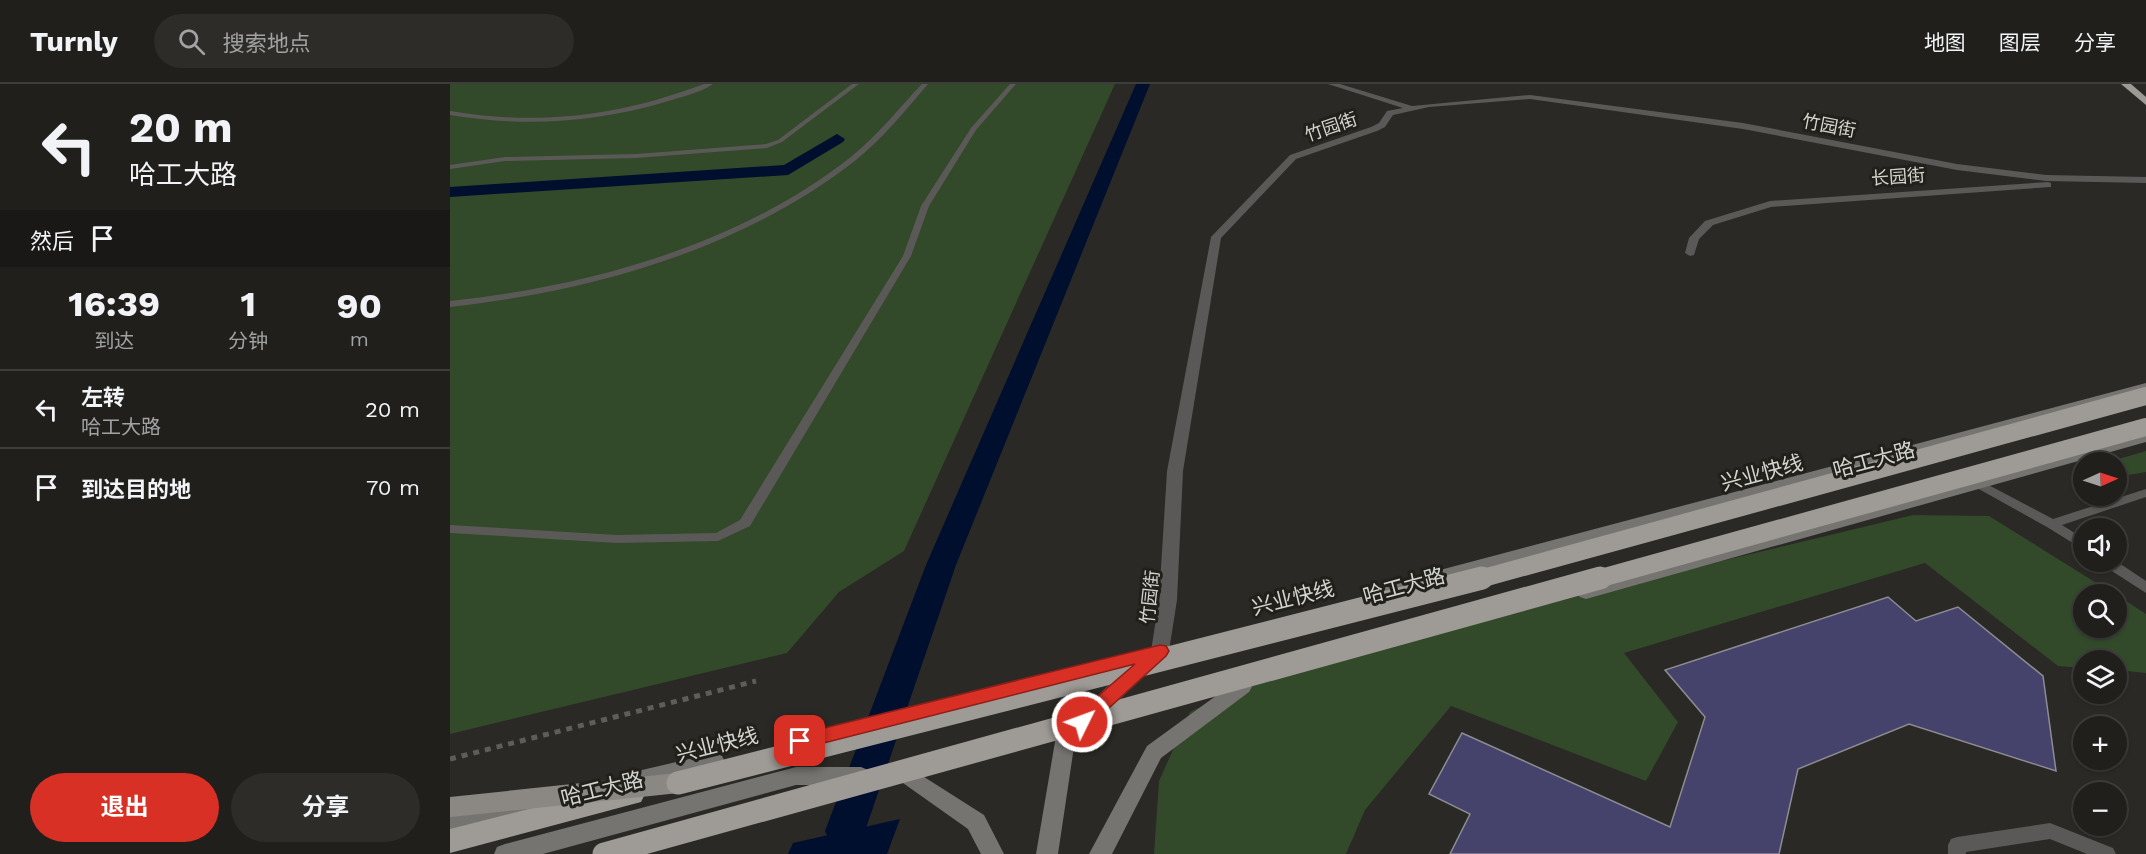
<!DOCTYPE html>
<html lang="zh">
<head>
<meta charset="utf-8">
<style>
	body { margin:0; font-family:"Work Sans","Noto Sans SC",sans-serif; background:#2d2c29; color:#f1f3f6; height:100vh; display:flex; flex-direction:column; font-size:22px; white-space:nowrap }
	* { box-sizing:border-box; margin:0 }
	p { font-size:20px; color:#a2a2a3 }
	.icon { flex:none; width:33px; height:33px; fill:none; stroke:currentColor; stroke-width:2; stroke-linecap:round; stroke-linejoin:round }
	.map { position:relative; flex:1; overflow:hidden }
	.details { display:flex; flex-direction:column; background:#201f1c; width:450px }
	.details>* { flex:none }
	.banner { background:#201f1c; color:#f1f3f6; overflow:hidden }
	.needle { width:39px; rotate:87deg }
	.tools { position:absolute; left:1623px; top:368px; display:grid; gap:12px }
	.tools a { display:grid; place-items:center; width:54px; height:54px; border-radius:50%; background:#201f1c; box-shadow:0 2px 4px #0004,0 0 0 2px #3d3d3b; font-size:30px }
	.pin { position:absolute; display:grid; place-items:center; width:51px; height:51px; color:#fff; margin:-26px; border-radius:12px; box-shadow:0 3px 9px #0006 }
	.me { position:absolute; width:66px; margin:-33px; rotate:48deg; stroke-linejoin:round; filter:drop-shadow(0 0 4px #0008) }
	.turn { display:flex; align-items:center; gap:21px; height:126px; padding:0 30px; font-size:27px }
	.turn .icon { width:78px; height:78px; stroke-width:2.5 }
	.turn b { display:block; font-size:42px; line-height:51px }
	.then { display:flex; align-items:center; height:57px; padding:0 30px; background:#0003; gap:12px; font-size:22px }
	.eta { display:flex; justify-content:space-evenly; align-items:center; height:102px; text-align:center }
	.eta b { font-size:36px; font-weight:700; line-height:42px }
	.button { display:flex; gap:12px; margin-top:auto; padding:12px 30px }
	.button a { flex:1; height:69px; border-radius:36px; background:#d93025; color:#fff; font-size:24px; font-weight:700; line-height:69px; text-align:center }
	.button a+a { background:#2d2c29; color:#f1f3f6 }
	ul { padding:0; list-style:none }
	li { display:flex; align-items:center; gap:18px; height:78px; padding:0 30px; border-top:2px solid #3d3d3b }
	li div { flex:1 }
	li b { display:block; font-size:22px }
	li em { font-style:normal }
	header { display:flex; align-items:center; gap:36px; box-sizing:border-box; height:84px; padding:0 30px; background:#201f1c; border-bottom:2px solid #3d3d3b }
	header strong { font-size:28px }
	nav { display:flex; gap:33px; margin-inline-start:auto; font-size:21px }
	.search { width:420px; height:54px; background:#2d2c29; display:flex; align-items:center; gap:15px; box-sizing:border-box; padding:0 21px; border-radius:33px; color:#a2a2a3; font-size:22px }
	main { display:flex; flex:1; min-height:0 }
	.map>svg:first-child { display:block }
	.green { fill:#32492a }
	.water { fill:#000f2e }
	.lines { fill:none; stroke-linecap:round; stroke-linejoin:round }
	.canal { fill:#000f2e; fill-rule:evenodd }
	.building { fill:#45426c; stroke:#8c8c92; stroke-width:1.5 }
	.path { stroke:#5d5d59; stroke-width:5; stroke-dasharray:6 6; stroke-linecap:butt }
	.lane { fill:#5b5957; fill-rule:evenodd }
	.street { fill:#5b5957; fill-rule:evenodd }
	.secondary { fill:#767470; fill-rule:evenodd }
	.highway { fill:#9e9a95; fill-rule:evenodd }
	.primary-bridge { stroke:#8b8884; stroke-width:20 }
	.highway-bridge-far1 { stroke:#9e9a95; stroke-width:18 }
	.highway-bridge { stroke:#9e9a95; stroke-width:23 }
	.route { fill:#d93025; stroke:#8d1f18; stroke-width:1.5 }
	.labels { text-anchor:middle; stroke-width:6; stroke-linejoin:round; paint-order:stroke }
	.far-street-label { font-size:18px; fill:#d4d4d1; stroke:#21201b }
	.street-label { font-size:21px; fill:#d4d4d1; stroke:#21201b }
</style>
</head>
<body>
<header>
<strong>Turnly</strong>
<div class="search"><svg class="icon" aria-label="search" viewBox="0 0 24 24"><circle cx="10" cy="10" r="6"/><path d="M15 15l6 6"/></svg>搜索地点</div>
<nav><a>地图</a><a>图层</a><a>分享</a></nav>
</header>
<main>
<section class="details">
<div class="banner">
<div class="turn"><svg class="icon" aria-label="left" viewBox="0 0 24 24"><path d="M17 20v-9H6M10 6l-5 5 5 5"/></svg><div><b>20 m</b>哈工大路</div></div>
<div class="then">然后<svg class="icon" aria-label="arrive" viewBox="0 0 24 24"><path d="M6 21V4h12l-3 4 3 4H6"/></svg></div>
</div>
<div class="eta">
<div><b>16:39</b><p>到达</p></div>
<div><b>1</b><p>分钟</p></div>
<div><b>90</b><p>m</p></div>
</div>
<ul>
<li><svg class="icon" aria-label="left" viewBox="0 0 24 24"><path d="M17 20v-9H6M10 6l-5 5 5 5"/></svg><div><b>左转</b><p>哈工大路</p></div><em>20 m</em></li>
<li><svg class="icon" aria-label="arrive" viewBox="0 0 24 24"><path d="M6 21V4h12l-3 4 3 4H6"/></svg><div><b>到达目的地</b></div><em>70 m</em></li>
</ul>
<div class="button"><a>退出</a><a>分享</a></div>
</section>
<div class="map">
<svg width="1696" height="770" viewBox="0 0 1696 770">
	<rect width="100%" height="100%" fill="#2a2925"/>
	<g class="green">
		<polygon points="0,0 665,0 454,467 389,508 337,569 0,650"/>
		<polygon points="1696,367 1696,388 1667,393 1666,378 1658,378"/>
		<polygon points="1463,431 1539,432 1664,510 1634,510 1634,543 1666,543 1667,511 1696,530 1696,589 1667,586 1666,576 1634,576 1633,584 1608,582 1475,479 1174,569 1228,638 1196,697 1001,622 915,726 896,770 704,770 709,697 740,628 792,603 1143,508"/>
	</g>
	<polygon class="water" points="450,735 437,770 338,770 343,759"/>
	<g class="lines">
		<g class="canal">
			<polygon points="686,0 700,0 506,481 415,747 409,760 395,765 381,760 375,747 476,481"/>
			<polygon points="387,50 395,55 393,58 338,91 0,113 0,103 334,81"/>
		</g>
	</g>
	<polygon class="building" points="1438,513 1466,537 1508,523 1593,592 1606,687 1459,640 1348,685 1329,770 1000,770 1020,730 979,710 1012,649 1220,743 1255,633 1215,586"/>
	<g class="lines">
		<polyline class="path" points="0,675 306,597"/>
		<g class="lane">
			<path d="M254,0h9c-13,9 -32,13 -48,18 -71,21 -142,25 -215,13v-4c90,15 169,5 254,-27z"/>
			<polygon points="402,0 409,0 332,58 317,64 186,74 55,77 0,85 0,81 55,73 186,70 316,60 328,56"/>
			<path d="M472,0h6c-22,26 -45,54 -72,76 -115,90 -263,131 -406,147v-6c140,-15 290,-56 402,-145 26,-21 47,-48 70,-72z"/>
			<polygon points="560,0 566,0 526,46 479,122 461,172 300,442 268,457 167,459 0,449 0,441 167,451 266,449 290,436 453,172 471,122 521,44"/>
			<polygon points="1531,397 1603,435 1696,405 1696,413 1612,441 1634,455 1634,466 1597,443 1527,404 1525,401"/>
			<polygon points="1649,477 1666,477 1696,497 1696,509 1651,480"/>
			<polygon points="1600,739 1663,764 1666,770 1637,770 1600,755 1516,768 1516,770 1498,770 1498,761 1501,755 1507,753"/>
		</g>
		<g class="street">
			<polygon points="878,0 890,0 962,22 1080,11 1293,39 1507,80 1596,91 1696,93 1696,99 1596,97 1507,86 1293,45 1080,15 979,23 943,31 935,43 927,47 846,75 771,154 733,387 727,516 719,567 717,572 710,574 703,572 701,567 709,516 717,387 761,153 840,71 921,43 929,39 937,27 953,24"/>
			<polygon points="1598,98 1601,99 1601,103 1321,123 1263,141 1249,155 1244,171 1240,172 1235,169 1239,154 1255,137 1320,117"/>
		</g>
		<g class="secondary">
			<polygon points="1696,299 1696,307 922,516 916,514 913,510 916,506 922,504"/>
			<polygon points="1696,350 1696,358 1136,515 1130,513 1127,509 1130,505 1136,503"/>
			<polygon points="692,576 699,578 701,583 699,588 625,656 608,770 586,770 606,652 609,646 685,578"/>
			<polygon points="792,595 799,598 802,603 799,608 711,674 662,770 639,770 697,662 785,598"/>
			<polygon points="265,669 272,672 275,678 272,684 265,687 192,704 185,701 182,695 185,689 192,686"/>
			<polygon points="346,683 411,683 418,686 421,692 418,698 411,701 346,701 93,770 44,770 47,763 55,760"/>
			<polygon points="460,684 534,731 554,770 531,770 518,745 453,699 450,693 453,687"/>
			<polygon points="87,712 95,714 98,721 95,728 0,752 0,732"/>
		</g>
		<g class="highway">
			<polygon points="1671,0 1681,0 1696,13 1696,21"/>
			<polygon points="182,699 191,702 195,710 191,718 0,769 0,745"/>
		</g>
		<polyline class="primary-bridge" points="0,723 228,699"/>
		<g class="highway-bridge-far1">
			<polyline points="1026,496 1696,312"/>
			<polyline points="1144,496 1696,343"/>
		</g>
		<g class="highway-bridge">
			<polyline points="228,699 1032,494"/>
			<polyline points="154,770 1150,494"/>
		</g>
	</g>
	<polygon class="route" points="710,561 716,562 719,567 716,572 638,643 632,645 625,643 623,638 625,632 685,580 350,665 343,663 340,657 343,652 350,650"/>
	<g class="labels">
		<g class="far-street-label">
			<text transform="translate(1379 42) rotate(11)" y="6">竹园街</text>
			<text transform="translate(881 43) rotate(-19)" y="6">竹园街</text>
			<text transform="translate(1448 93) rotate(-4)" y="6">长园街</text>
			<text transform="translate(700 513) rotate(-84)" y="6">竹园街</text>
		</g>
		<g class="street-label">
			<text transform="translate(1424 376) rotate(-15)" y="7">哈工大路</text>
			<text transform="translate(1312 389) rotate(-15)" y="7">兴业快线</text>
			<text transform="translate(954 502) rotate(-15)" y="7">哈工大路</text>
			<text transform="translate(843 514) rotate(-14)" y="7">兴业快线</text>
			<text transform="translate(267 661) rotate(-14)" y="7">兴业快线</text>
			<text transform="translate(152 705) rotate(-14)" y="7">哈工大路</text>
		</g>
	</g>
</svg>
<div class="tools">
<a><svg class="needle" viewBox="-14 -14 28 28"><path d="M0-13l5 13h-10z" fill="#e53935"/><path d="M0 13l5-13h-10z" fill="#a2a2a3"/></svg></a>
<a><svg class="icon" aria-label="sound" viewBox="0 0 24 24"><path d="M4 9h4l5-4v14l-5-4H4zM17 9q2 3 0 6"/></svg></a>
<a><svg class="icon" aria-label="search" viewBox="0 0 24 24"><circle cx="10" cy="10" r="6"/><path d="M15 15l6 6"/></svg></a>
<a><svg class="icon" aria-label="layers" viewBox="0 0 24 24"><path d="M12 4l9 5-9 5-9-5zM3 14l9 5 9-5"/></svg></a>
<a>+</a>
<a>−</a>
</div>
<div class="pin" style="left:350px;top:657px;background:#d93025"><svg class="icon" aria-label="arrive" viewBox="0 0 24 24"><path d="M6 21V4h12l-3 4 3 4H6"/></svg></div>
<svg class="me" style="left:632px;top:638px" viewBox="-20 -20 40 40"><circle r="17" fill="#d93025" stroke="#fff" stroke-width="3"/><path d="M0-11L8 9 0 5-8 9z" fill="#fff"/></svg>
</div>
</main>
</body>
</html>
